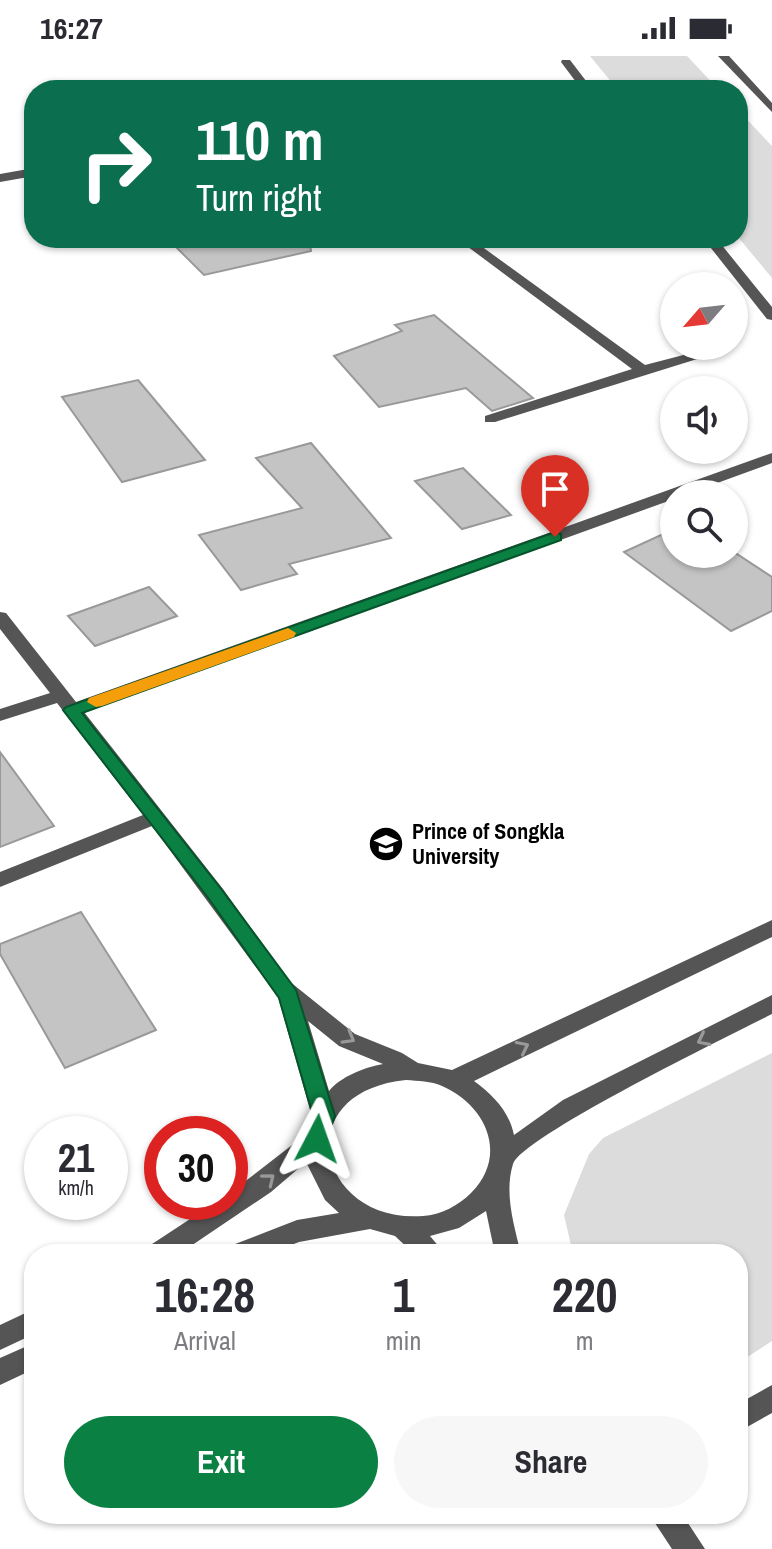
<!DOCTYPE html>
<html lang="en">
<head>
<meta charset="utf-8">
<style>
	body { margin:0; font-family:"Archivo Narrow",sans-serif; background:#f7f7f7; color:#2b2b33; height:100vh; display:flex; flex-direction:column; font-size:30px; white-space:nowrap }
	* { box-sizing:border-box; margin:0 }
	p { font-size:26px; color:#7c7c81 }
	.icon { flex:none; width:44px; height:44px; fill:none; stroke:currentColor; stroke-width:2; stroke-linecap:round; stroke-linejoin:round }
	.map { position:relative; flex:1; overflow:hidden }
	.drawer { position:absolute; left:24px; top:1188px; width:724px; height:280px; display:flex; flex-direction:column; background:#fff; border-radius:32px; box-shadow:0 2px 6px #0004 }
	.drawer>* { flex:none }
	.top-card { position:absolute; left:24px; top:24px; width:724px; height:168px; border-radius:32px; box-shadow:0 2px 6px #0004; background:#0b6e4f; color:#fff; overflow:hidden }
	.needle { width:52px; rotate:242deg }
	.fabs { position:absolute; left:660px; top:216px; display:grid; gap:16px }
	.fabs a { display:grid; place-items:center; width:88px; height:88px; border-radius:50%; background:#fff; box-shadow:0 2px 6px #0004; font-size:40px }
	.speed { position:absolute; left:24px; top:1060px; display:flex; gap:16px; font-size:40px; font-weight:700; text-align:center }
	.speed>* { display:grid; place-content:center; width:104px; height:104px; border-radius:50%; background:#fff; box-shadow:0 2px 6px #0004; line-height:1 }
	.speed small { font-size:20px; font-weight:400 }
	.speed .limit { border:12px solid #d22; background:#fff; color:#111 }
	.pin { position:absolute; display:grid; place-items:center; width:68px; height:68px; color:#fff; margin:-82px -34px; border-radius:50% 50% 50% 0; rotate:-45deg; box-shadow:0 0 8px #0007 }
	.pin .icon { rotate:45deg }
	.me { position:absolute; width:88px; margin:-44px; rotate:4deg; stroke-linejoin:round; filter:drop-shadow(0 0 6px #0008) }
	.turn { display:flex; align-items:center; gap:28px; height:168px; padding:0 40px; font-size:36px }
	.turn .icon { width:104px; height:104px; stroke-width:2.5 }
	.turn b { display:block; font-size:56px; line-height:68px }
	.eta { display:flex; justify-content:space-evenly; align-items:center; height:136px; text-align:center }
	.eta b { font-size:48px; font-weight:800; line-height:56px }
	.primary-button { display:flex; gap:16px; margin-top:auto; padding:16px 40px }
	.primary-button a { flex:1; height:92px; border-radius:48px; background:#0b8043; color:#fff; font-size:32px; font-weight:800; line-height:92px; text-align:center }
	.primary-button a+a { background:#f7f7f7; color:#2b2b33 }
	.status { display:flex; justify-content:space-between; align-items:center; height:56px; padding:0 40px; background:#fff; direction:ltr }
	.status svg { height:22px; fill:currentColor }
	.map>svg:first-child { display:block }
	.green { fill:#dcdcdc }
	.building { fill:#c4c4c4; stroke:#999; stroke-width:2 }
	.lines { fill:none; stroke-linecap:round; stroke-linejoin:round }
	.minor { fill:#555; fill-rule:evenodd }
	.oneway { stroke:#999 }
	.route { fill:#0b8043; stroke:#07532c; stroke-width:2 }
	.slow { fill:#f59e0b }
	.labels { text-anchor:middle; stroke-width:6; stroke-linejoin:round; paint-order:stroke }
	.poi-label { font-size:22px; font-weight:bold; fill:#000; stroke:#fff; text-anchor:start }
</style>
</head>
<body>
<div class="status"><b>16:27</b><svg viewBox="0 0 49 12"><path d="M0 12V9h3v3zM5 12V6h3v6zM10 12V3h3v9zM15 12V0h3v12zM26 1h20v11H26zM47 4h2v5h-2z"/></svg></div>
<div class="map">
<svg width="772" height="1493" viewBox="0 0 772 1493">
	<rect width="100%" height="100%" fill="#fff"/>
	<g class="green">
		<polygon points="590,0 687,0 719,34 618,34"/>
		<polygon points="738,54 772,90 772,222 738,181"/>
		<polygon points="772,997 772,1285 738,1307 738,1198 573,1198 564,1159 589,1098 603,1082"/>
	</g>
	<g class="building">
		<polygon points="167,182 309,182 311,195 204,219"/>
		<polygon points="434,259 533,342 492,355 466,332 379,351 334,300 402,275 395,269"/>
		<polygon points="138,324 205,404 122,426 62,341"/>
		<polygon points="311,387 391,482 289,508 297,518 241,534 199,479 302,452 256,402"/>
		<polygon points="463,412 511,459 462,473 415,425"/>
		<polygon points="674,473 674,498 737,498 772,521 772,555 731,575 624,496"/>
		<polygon points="149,531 177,560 95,590 68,560"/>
		<polygon points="0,696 54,770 0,791"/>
		<polygon points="81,856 156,974 65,1012 0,898 0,888"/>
	</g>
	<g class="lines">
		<g class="minor">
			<polygon points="718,0 729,0 772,47 772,56"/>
			<polygon points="562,4 570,4 593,34 582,34 561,6"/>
			<polygon points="34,112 34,120 0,126 0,118"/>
			<polygon points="456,182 470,182 645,309 718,290 726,294 495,366 485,366 485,360 632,313"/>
			<polygon points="703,182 716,182 772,251 772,264 767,263"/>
			<path d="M772,397v10l-85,31h-13v5l-590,213 139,177 66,92 66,53 47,19 16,10 34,7 320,-150v17l-298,144c19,14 35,30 40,54l49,-35 209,-105v19c-39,20 -249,122 -259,150 -9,29 1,61 8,90h-26l-9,-43 -27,17 -29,8 15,18h-31l-19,-18 -25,-7 -71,13 -31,12h-42l4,-8 67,-26 42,-7 -14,-13 -19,-38 -35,30 -92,62h-34l4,-8 67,-44h14v-9l75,-58 6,-22 -33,-116 -126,-171 -152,61v-15l143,-57 -86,-112 -57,18v-12l50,-16 -50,-64v-17l6,1 70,89zM308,965l31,25 44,18c-18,3 -43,13 -54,27zM406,1024c12,1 25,1 36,6 44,19 67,69 29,107 -12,12 -30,22 -48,23 -105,8 -137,-124 -17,-136z"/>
			<polygon points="34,1253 34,1278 0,1294 0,1269"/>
			<polygon points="34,1287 34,1313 0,1329 0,1302"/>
			<polygon points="772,1329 772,1357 738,1376 738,1348"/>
			<polygon points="649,1458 682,1458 705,1493 672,1493"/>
		</g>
	</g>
	<defs><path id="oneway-chevron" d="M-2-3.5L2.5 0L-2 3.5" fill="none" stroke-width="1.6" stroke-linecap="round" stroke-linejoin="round" transform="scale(2)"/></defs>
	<g class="oneway">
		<use href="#oneway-chevron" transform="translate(349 982) rotate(30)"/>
		<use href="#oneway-chevron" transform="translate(703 984) rotate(153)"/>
		<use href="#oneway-chevron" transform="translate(523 991) rotate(-26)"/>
		<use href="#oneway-chevron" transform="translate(269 1123) rotate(-39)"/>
	</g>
	<polygon class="route" points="555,476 561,478 561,484 82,657 222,834 296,934 335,1060 324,1089 317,1092 309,1089 305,1083 313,1060 279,942 209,843 63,654 66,651"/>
	<polygon class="slow" points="288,572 296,577 294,581 102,650 96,651 87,646 89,642"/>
	<defs>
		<g id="university-disc" transform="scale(1.8)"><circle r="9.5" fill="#000" stroke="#fff"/><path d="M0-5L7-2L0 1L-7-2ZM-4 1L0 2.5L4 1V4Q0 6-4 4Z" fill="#fff"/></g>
	</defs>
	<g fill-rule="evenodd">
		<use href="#university-disc" x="386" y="788"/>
	</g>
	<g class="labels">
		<g class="poi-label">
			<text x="412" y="783">Prince of Songkla<tspan x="412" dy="25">University</tspan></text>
		</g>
	</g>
</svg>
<div class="fabs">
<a><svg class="needle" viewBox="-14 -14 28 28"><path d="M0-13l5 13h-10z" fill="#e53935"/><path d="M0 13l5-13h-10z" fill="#7c7c81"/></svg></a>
<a><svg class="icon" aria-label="sound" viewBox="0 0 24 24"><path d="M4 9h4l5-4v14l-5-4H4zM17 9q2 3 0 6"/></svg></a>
<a><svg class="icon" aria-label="search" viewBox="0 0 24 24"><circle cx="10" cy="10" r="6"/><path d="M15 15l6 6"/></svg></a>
</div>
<div class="speed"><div>21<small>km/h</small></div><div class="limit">30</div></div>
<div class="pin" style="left:555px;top:481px;background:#d93025"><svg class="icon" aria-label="arrive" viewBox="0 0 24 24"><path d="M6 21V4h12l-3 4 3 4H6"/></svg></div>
<svg class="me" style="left:317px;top:1083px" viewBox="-20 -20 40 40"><path d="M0-17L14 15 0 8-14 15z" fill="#0b8043" stroke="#fff" stroke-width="4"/></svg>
<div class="top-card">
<div class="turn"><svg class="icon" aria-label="right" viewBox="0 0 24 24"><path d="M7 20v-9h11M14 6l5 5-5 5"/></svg><div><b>110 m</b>Turn right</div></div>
</div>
<section class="drawer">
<div class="eta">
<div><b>16:28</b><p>Arrival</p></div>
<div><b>1</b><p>min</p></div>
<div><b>220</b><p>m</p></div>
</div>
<div class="primary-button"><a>Exit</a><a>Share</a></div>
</section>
</div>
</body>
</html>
